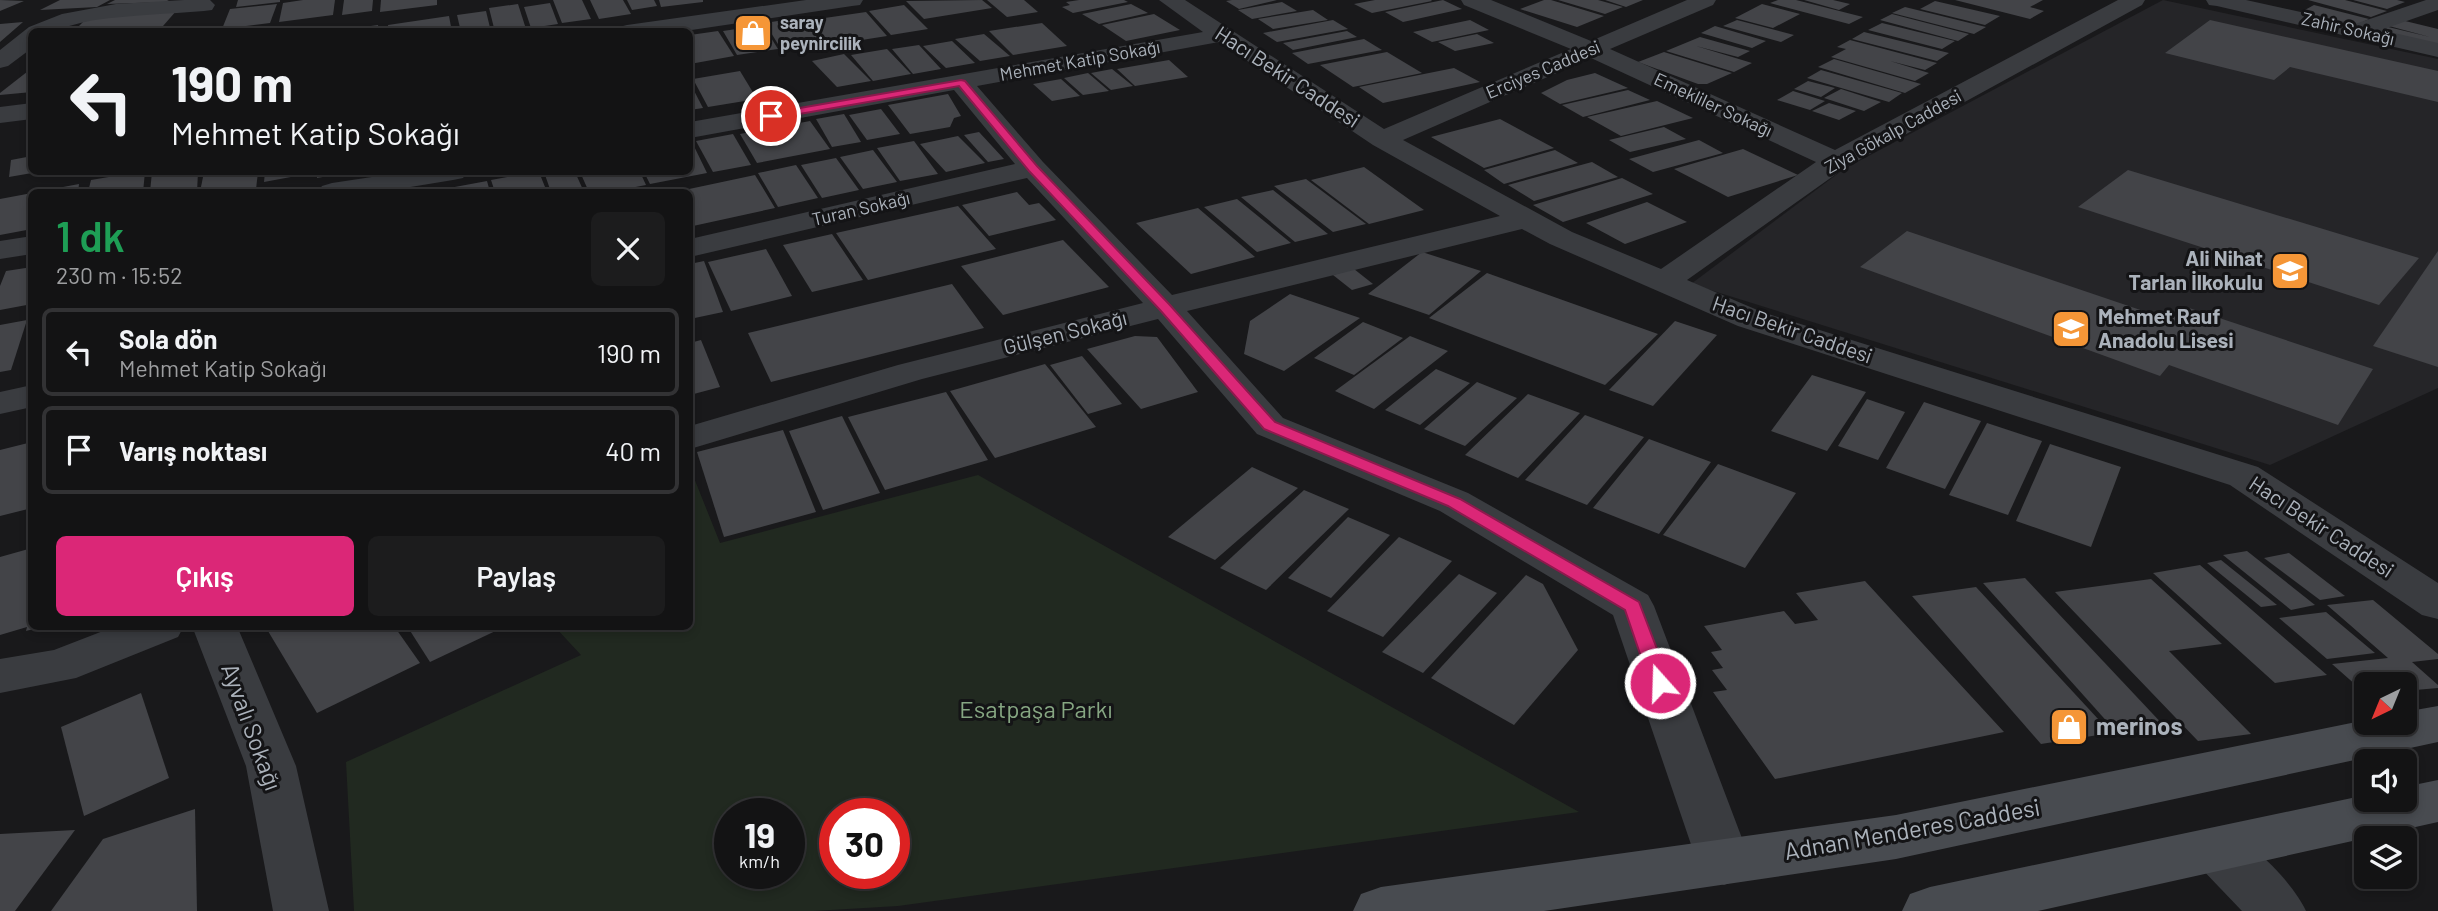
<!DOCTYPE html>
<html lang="tr">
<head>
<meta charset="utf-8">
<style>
	body { margin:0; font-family:Barlow,sans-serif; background:#1c1c1d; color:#f1f3f6; height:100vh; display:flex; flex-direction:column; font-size:26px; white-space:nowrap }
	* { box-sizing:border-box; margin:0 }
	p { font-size:23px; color:#9d9ea0 }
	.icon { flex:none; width:38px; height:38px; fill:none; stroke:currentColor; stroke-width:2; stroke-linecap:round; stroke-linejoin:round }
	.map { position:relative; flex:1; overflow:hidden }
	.side { position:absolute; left:28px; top:189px; width:665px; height:441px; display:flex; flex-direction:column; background:#131314; border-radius:10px; box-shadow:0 4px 10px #0003,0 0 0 2px #323234 }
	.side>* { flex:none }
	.top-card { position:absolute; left:28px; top:28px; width:665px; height:147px; border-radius:10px; box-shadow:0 4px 10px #0003,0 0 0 2px #323234; background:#131314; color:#f1f3f6; overflow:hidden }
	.needle { width:46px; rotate:223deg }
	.tools { position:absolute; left:2354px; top:672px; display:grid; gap:14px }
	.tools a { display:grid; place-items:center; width:63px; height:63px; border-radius:10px; background:#131314; box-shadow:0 4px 10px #0003,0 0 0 2px #323234; font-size:35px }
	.speed { position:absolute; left:714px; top:798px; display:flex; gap:14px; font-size:35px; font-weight:700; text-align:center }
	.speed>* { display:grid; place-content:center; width:91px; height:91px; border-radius:50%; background:#131314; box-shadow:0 4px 10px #0003,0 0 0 2px #323234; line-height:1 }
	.speed small { font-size:18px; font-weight:400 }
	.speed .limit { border:10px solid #d22; background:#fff; color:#111 }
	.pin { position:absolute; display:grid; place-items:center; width:60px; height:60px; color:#fff; margin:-30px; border:4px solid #fff; border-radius:50%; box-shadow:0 2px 7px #0007 }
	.me { position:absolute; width:77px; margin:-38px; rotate:340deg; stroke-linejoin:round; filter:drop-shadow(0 0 5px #0008) }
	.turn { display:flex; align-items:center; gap:24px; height:147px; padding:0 28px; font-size:32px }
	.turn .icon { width:91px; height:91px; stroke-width:2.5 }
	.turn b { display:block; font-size:49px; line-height:60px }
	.round { display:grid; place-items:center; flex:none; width:74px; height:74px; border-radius:10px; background:#1c1c1d }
	.head { display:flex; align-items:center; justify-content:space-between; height:119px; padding:0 28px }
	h1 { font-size:42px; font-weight:600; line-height:52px; color:#1e9e55 }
	.primary-button { display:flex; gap:14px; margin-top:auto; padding:14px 28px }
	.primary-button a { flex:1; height:80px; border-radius:10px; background:#db2777; color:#fff; font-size:28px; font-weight:600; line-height:80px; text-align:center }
	.primary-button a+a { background:#1c1c1d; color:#f1f3f6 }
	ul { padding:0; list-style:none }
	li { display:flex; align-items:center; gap:21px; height:88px; margin:0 14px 10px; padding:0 14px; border:4px solid #323234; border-radius:10px }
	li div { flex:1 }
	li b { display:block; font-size:26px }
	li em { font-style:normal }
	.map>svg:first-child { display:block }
	.built { fill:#252528 }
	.green { fill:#212920; fill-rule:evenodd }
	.building { fill:#434448 }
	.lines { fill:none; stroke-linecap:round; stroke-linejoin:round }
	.street { fill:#3a3c40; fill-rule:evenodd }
	.secondary { fill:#484b50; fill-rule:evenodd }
	.route { fill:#db2777; stroke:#8e194d; stroke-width:2 }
	.labels { text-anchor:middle; stroke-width:6; stroke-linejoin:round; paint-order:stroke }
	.far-poi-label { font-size:18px; font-weight:bold; fill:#abb2bb; stroke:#141416; text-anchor:start }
	.far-street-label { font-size:18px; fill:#abb2bb; stroke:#141416 }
	.street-label { font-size:21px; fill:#abb2bb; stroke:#141416 }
	.poi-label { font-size:21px; font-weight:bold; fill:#abb2bb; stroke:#141416; text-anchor:end }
	.near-park-label { font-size:24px; fill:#86a682; stroke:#141416 }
	.near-street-label { font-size:24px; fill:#abb2bb; stroke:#141416 }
	.near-poi-label { font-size:24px; font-weight:bold; fill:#abb2bb; stroke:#141416; text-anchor:start }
</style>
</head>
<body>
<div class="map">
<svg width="2438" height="911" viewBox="0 0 2438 911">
	<rect width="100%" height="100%" fill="#19191b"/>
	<polygon class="built" points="2163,0 2438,59 2438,388 2270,465 1691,284 1844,169"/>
	<path class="green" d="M690,468l30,75 258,-68 601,337 -681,94 -84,5h-460l-8,-149 235,-107 -26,-28 135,-1zM730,814h59v59h-59zM835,814h59v59h-59z"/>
	<g class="building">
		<polygon points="0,0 24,1 0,11"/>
		<polygon points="60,0 110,0 97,7 40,10"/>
		<polygon points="115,0 169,0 165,2 107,4"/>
		<polygon points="238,0 280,0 280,2 236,7"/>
		<polygon points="303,0 335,0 333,15 279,22 283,3"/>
		<polygon points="344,0 373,0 372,11 342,15"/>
		<polygon points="381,0 437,0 437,5 380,12"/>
		<polygon points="553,0 582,0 591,19 562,23"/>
		<polygon points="590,0 623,0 631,14 599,19"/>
		<polygon points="627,0 654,0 657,6 632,10"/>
		<polygon points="659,0 703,0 703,2 661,7"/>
		<polygon points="982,0 992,8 924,19 906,1"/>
		<polygon points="987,0 1024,0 1038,12 1007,17"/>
		<polygon points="1079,0 1124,0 1128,2 1073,13 1062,7 1070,5 1066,2"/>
		<polygon points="1277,0 1239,9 1226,1 1232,0"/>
		<polygon points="1375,0 1431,0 1432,1 1372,13 1354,4"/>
		<polygon points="1443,0 1462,9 1403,22 1385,12"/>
		<polygon points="1544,0 1551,0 1604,16 1577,27 1520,9"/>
		<polygon points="1558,0 1598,0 1623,7 1605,14"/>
		<polygon points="1605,0 1643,0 1626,7"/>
		<polygon points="1778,0 1796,0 1863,17 1849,24 1770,3"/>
		<polygon points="1804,0 1833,0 1850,4 1839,10"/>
		<polygon points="1955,0 2043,0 2030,7 2044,11 2030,19"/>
		<polygon points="2308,0 2345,0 2387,11 2371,17"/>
		<polygon points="2353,0 2397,0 2405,2 2387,9"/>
		<polygon points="1935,1 2000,16 1985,25 1920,9"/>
		<polygon points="1282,2 1297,11 1252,19 1238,10"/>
		<polygon points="550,3 558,24 531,28 524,7"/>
		<polygon points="277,4 270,23 222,29 230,9"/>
		<polygon points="518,4 526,29 495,32 489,8"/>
		<polygon points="1131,4 1148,13 1099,24 1082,14"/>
		<polygon points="1762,4 1800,14 1773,28 1735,18"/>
		<polygon points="904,5 928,29 891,35 869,11"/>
		<polygon points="2314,5 2369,19 2356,25 2301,12"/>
		<polygon points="1905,7 1986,27 1974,34 1892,13"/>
		<polygon points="177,10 163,26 73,32 87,18"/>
		<polygon points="1313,10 1328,20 1273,29 1258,19"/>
		<polygon points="486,11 491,32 461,32 457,15"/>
		<polygon points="866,12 887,36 830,45 811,20"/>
		<polygon points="1154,14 1180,30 1126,41 1102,25"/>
		<polygon points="1892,14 1969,34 1958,41 1880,20"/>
		<polygon points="449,16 452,32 389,32 388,25"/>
		<polygon points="803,17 821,43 781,49 765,23"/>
		<polygon points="1333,20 1348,29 1277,42 1263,33"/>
		<polygon points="1470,20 1489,30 1432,42 1413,32"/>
		<polygon points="1737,20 1794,35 1781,42 1723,26"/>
		<polygon points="2210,20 2438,71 2438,102 2290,67 2274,80 2165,53"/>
		<polygon points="2401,20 2438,29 2438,47 2374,31 2384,26 2430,37 2389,26"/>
		<polygon points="23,22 0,42 0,24"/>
		<polygon points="1042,23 1067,46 1013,55 989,31"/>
		<polygon points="1882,23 1955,41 1942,49 1868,30"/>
		<polygon points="378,25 379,32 342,32 342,30"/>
		<polygon points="763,25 778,49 737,55 723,31"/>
		<polygon points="1715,26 1766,41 1752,48 1701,33"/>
		<polygon points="718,31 734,56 690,64 690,35"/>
		<polygon points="1347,31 1357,37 1293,50 1283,43"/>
		<polygon points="1864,32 1949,53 1937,61 1852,39"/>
		<polygon points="984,34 1010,56 980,61 955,39"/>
		<polygon points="1477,34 1494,43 1455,51 1438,42"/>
		<polygon points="1700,37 1750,51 1738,57 1696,46 1752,63 1734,72 1666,51"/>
		<polygon points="1364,39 1382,50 1308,64 1292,53"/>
		<polygon points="1850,40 1937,63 1925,70 1890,61 1929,73 1915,81 1831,57 1846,49 1837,47"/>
		<polygon points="952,41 975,63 946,68 923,46"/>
		<polygon points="919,45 941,69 913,74 892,49"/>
		<polygon points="887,49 911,74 873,81 851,55"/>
		<polygon points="1387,52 1422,73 1353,87 1320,65"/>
		<polygon points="1664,52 1732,73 1707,84 1698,84 1638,62"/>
		<polygon points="844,54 871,81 837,87 812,61"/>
		<polygon points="1834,59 1921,84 1905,93 1818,67"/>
		<polygon points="1169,60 1188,77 1135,86 1117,69"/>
		<polygon points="32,68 32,92 0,95 0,93"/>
		<polygon points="1454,68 1480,82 1383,103 1359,87"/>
		<polygon points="1112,69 1133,86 1111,90 1091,73"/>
		<polygon points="1821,70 1902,93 1889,102 1807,78"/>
		<polygon points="740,71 757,99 708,107 693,79"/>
		<polygon points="1088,73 1109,91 1083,95 1064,78"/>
		<polygon points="1595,73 1628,88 1560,104 1541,93 1567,80"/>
		<polygon points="1061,79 1080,96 1052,101 1033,84"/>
		<polygon points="1808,81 1835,88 1821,97 1794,89"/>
		<polygon points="690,83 703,108 690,110"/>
		<polygon points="1841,89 1881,102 1864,111 1824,98"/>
		<polygon points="1628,90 1650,100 1583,117 1562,105"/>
		<polygon points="1793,91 1825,101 1810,110 1777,100"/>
		<polygon points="948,94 961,116 954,118 950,127 910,134 888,105"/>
		<polygon points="1657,101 1693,118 1621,136 1587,117"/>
		<polygon points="1829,103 1856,111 1839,120 1812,111"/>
		<polygon points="881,109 900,134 867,140 849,115"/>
		<polygon points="844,114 861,142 832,147 816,119"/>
		<polygon points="1500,119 1554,148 1484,168 1431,137"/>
		<polygon points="810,121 830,149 757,163 740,134"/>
		<polygon points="1664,127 1686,139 1630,152 1609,140"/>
		<polygon points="979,132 1004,159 988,162 964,135"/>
		<polygon points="733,134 751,165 713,172 696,141"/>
		<polygon points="958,136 985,163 946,172 920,144"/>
		<polygon points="690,138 707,173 650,184 644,172 690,172"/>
		<polygon points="1699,140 1723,153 1653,172 1629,159"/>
		<polygon points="914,141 938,174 900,181 877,148"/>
		<polygon points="1743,149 1798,175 1728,197 1674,169"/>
		<polygon points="873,150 897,182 863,189 840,157"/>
		<polygon points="1555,150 1578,163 1504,184 1484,170"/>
		<polygon points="32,156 32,173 9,177 11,160"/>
		<polygon points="836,158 859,190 822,198 801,165"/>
		<polygon points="1592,162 1618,177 1534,201 1508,185"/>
		<polygon points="796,165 818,198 778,207 758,173"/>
		<polygon points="1364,167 1424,210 1369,224 1311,180"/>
		<polygon points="2128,170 2419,258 2379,305 2078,207"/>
		<polygon points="138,172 145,172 143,192 88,192 91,180"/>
		<polygon points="152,172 198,172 197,192 150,192"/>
		<polygon points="204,172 258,172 256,189 235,192 200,192"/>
		<polygon points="265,172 307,172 307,174 264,182"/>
		<polygon points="317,172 346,172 346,173 317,178"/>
		<polygon points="533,172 539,172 547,192 495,192 491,180"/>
		<polygon points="544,172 575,172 584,192 551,192"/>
		<polygon points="580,172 640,172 646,185 609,192 589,192"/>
		<polygon points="755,175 775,208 693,226 690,220 690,192 675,192"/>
		<polygon points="1622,178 1653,194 1563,222 1533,205"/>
		<polygon points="1306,179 1366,224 1333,232 1274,186"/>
		<polygon points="487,181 490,192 445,192 444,189"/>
		<polygon points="79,184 78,192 42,192 42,191"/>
		<polygon points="1273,190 1328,234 1295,242 1241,197"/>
		<polygon points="1017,192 1029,205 1039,203 1056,220 989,236 962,205"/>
		<polygon points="32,193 32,229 0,235 0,199"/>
		<polygon points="1237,199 1291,243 1257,252 1204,207"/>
		<polygon points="1647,202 1687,222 1625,244 1586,223"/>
		<polygon points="958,206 996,249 868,280 836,233"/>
		<polygon points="1198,208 1255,257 1191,274 1136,223"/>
		<polygon points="1907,231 2170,320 2183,306 2373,369 2338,425 2169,365 2160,376 1860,267"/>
		<polygon points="832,234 863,280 812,292 783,245"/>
		<polygon points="1063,240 1109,287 1003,315 961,266"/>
		<polygon points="766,249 792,296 731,311 708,262"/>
		<polygon points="2438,251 2438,367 2373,346"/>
		<polygon points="1422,252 1481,271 1429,315 1368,294"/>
		<polygon points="704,261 723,312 690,319 690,264"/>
		<polygon points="32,267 32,304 0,310 0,286 6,271"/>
		<polygon points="1354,269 1373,284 1352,290 1333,275"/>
		<polygon points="1487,273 1658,334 1605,385 1429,318"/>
		<polygon points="952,284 984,328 771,382 748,333"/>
		<polygon points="1290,294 1360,318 1284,371 1244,354 1250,321"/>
		<polygon points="27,320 11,370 0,372 0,325"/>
		<polygon points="1675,321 1717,335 1653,406 1609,390"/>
		<polygon points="1363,322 1403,338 1354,375 1314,358"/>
		<polygon points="1135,336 1157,337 1198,392 1141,409 1087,349"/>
		<polygon points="1410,336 1448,351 1374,409 1335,391"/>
		<polygon points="701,340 720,387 690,395 690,343"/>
		<polygon points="1082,356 1122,404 1088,414 1050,365"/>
		<polygon points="1045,364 1096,427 995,458 950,391"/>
		<polygon points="1436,369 1470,383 1420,425 1385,410"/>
		<polygon points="1812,375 1866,392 1827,451 1771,431"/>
		<polygon points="1477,382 1517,398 1465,446 1424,429"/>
		<polygon points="946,392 988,460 885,490 848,417"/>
		<polygon points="1528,394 1580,413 1518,478 1465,455"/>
		<polygon points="1867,399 1905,412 1878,460 1838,446"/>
		<polygon points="1924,402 1981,421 1945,489 1886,468"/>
		<polygon points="1585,415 1644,437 1587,505 1525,480"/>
		<polygon points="842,416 880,493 823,510 789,431"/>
		<polygon points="1987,423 2042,441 2008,515 1949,495"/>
		<polygon points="783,430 816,512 724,537 697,452"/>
		<polygon points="1649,439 1711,462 1659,534 1593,508"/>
		<polygon points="32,442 32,508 0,516 0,450"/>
		<polygon points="2050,444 2121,467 2091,547 2016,521"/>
		<polygon points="1718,464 1796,493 1745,568 1663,535"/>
		<polygon points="1252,467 1298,488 1215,560 1168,537"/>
		<polygon points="1304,490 1349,509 1266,590 1220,568"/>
		<polygon points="1348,517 1390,535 1331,598 1288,578"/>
		<polygon points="1399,537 1452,561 1383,637 1327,611"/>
		<polygon points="32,548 32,626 41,627 26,631 27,627 0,635 0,557"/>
		<polygon points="2247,551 2315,605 2291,610 2223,555"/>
		<polygon points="2289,553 2345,596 2320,600 2264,558"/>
		<polygon points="2221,560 2277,605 2261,607 2207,563"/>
		<polygon points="2200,565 2327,675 2275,683 2153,573"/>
		<polygon points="1459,574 1497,593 1423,673 1382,652"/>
		<polygon points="1526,575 1543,584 1578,650 1514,725 1431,678"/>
		<polygon points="2025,578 2167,729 2119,735 1983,583"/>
		<polygon points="2151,579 2222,644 2169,651 2251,734 2198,741 2055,592"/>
		<polygon points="1865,581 2004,732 1775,779 1713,692 1727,690 1712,670 1723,668 1711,652 1722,650 1704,626 1784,611 1795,624 1818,620 1796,593"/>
		<polygon points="1976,587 2111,733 2041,744 1912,596"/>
		<polygon points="2373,600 2438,654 2438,659 2412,662 2438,685 2438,688 2404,691 2404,684 2366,684 2366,694 2332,664 2388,658 2327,605"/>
		<polygon points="2326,612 2375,653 2327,659 2279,618"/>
		<polygon points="278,626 394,626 420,663 317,713 268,631"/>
		<polygon points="407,626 506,626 430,662"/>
		<polygon points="141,693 169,778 84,816 61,727"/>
		<polygon points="195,809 197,911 51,911 103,839"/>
		<polygon points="75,830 15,911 0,911 0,834"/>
	</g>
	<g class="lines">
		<g class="street">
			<path d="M184,0h26l5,5 -3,5 -8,1c-36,3 -73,4 -109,9 -24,4 -38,12 -63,12v16l-24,18 -8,2v-18l29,-23 33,-13 54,-10z"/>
			<polygon points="806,0 863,0 860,5 852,6 678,32 616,32 619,27 627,25"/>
			<path d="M1159,0h26l199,129 187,-80 -107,-44 -3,-5h30l100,41 96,-41h29l-3,5 -103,44 225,101 283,-150h27l-3,5 -296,162 -159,113 75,32 496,155 180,116v36l-16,-4 -192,-130 -492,-159 -188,-82 -28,-15 -335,82 96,107 185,75 180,102 6,11 97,256 -8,16 -19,7 -19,-7 -8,-16 -84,-247 -173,-104 -183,-77 -99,-115 -236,60 -232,70v-23l208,-61 245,-62 -116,-125 -337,79v-18l325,-75 -61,-74 -264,48v-16l513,-90zM1219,42l154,103 127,71 -328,79 -129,-133 -66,-76zM1591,58l225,104 -155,107 -89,-37 -169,-92z"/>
			<polygon points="2206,0 2246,0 2355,24 2426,0 2438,0 2438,10 2381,30 2438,43 2438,57 2217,6 2209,5"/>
			<polygon points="32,103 32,119 0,123 0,107"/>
			<polygon points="405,172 467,172 463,178 453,180 380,192 318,192 322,186 332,183"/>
			<polygon points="32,236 32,254 0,259 0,241"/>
			<polygon points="32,385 32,407 0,414 0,392"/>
			<polygon points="116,626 184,626 178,637 76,678 0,693 0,659 54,650"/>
			<polygon points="192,626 237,626 296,766 329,911 273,911 246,766"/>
			<path d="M2217,827c31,10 75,54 89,84h-64l-44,-46 -8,-16 8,-16z"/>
		</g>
		<g class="secondary">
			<polygon points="2438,706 2438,742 1896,859 1544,911 1353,911 1361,894 1381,887 1896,815 2366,720 2366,723 2404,723 2404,712"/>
			<polygon points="2438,780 2438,822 2038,911 1902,911 1910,894 1930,887 2366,795 2366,800 2404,800 2404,787"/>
		</g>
	</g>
	<polygon class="route" points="961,80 965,81 1037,166 1169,304 1275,422 1460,499 1639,602 1670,683 1667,688 1653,688 1650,683 1625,610 1448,506 1264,429 1160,310 1029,171 959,86 771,119 766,116 771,113"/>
	<defs>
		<g id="shop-square" transform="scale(2.0125)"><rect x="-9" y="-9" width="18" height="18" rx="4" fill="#f59637" stroke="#141416"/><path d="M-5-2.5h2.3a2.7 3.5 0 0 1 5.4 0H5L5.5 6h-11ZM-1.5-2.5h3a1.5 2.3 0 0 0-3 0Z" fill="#fff"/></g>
		<g id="school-square" transform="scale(2.0125)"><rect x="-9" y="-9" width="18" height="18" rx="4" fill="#f59637" stroke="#141416"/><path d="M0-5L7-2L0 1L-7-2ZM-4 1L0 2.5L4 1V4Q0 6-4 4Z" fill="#fff"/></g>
	</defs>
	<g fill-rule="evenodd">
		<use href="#shop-square" x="753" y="33"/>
		<use href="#school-square" x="2290" y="271"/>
		<use href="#school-square" x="2071" y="329"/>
		<use href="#shop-square" x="2069" y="727"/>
	</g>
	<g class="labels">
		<g class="far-poi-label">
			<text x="780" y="29">saray<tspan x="780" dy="21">peynircilik</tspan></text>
		</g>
		<g class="far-street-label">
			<text transform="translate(2348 29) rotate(13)" y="6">Zahir Sokağı</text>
			<text transform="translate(1080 61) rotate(-10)" y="6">Mehmet Katip Sokağı</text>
			<text transform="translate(1543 70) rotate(-23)" y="6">Erciyes Caddesi</text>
			<text transform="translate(1713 105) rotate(25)" y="6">Emekliler Sokağı</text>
			<text transform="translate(1893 132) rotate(-29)" y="6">Ziya Gökalp Caddesi</text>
			<text transform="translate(861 209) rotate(-13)" y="6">Turan Sokağı</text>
		</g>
		<g class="street-label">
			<text transform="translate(1287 77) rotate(33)" y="7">Hacı Bekir Caddesi</text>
			<text transform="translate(1792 330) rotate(19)" y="7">Hacı Bekir Caddesi</text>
			<text transform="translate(1065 333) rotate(-14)" y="7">Gülşen Sokağı</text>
			<text transform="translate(2321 527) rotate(33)" y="7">Hacı Bekir Caddesi</text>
		</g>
		<g class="poi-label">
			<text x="2263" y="266">Ali Nihat<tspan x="2263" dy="24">Tarlan İlkokulu</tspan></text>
			<text x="2098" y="324" text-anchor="start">Mehmet Rauf<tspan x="2098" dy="24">Anadolu Lisesi</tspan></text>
		</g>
		<g class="near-park-label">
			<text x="1036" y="718">Esatpaşa Parkı</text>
		</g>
		<g class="near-street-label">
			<text transform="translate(251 727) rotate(70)" y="8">Ayvalı Sokağı</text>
			<text transform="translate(1912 830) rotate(-10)" y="8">Adnan Menderes Caddesi</text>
		</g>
		<g class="near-poi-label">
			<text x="2096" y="735">merinos</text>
		</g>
	</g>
</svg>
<div class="tools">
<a><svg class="needle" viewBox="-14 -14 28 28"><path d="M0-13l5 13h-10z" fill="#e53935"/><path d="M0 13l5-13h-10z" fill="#9d9ea0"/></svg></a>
<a><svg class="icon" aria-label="sound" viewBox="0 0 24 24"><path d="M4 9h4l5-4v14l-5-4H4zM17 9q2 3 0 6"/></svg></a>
<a><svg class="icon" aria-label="layers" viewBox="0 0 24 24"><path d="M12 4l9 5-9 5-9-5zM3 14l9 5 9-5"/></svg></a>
</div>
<div class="speed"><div>19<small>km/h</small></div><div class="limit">30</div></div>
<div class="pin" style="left:771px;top:116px;background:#d93025"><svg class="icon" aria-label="arrive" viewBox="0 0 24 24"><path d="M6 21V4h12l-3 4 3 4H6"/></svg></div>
<svg class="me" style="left:1660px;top:683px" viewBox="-20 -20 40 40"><circle r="17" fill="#db2777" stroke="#fff" stroke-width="3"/><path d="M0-11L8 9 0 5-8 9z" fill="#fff"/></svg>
<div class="top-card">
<div class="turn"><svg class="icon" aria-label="left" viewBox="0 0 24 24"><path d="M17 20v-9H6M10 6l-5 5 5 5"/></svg><div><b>190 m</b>Mehmet Katip Sokağı</div></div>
</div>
<section class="side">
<div class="head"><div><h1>1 dk</h1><p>230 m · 15:52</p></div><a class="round"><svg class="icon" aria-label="close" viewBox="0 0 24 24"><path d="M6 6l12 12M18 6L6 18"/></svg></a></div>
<ul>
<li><svg class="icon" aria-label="left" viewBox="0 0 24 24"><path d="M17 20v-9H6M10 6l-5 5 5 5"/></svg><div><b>Sola dön</b><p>Mehmet Katip Sokağı</p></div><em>190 m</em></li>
<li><svg class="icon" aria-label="arrive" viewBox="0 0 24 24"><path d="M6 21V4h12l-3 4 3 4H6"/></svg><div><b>Varış noktası</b></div><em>40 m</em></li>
</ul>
<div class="primary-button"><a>Çıkış</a><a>Paylaş</a></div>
</section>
</div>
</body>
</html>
